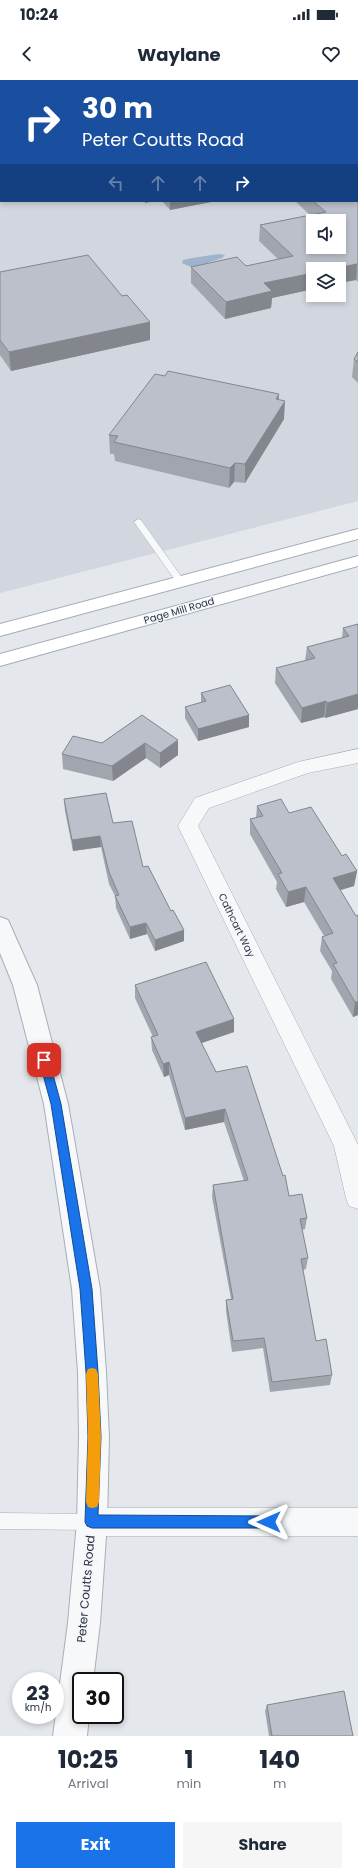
<!DOCTYPE html>
<html lang="en">
<head>
<meta charset="utf-8">
<style>
	body { margin:0; font-family:Poppins,sans-serif; background:#f6f6f7; color:#1f2937; height:100vh; display:flex; flex-direction:column; font-size:15px; white-space:nowrap }
	* { box-sizing:border-box; margin:0 }
	p { font-size:13px; color:#747a83 }
	.icon { flex:none; width:22px; height:22px; fill:none; stroke:currentColor; stroke-width:2; stroke-linecap:round; stroke-linejoin:round }
	.map { position:relative; height:1656px; overflow:hidden }
	.details { display:flex; flex-direction:column; background:#fff; flex:1 }
	.details>* { flex:none }
	.guide { position:absolute; left:0px; top:0px; width:358px; height:122px; box-shadow:0 2px 6px #0003; background:#1a4fa0; color:#fff; overflow:hidden }
	.buttons { position:absolute; left:306px; top:134px; display:grid; gap:8px }
	.buttons a { display:grid; place-items:center; width:40px; height:40px; border-radius:0px; background:#fff; box-shadow:0 2px 6px #0003; font-size:20px }
	.speed { position:absolute; left:12px; top:1592px; display:flex; gap:8px; font-size:20px; font-weight:700; text-align:center }
	.speed>* { display:grid; place-content:center; width:52px; height:52px; border-radius:50%; background:#fff; box-shadow:0 2px 6px #0003; line-height:1 }
	.speed small { font-size:10px; font-weight:400 }
	.speed .limit { border:2px solid #111; border-radius:6px; background:#fff; color:#111 }
	.pin { position:absolute; display:grid; place-items:center; width:34px; height:34px; color:#fff; margin:-17px; border-radius:8px; box-shadow:0 2px 6px #0006 }
	.me { position:absolute; width:44px; margin:-22px; rotate:270deg; stroke-linejoin:round; filter:drop-shadow(0 0 3px #0008) }
	.turn { display:flex; align-items:center; gap:14px; height:84px; padding:0 16px; font-size:18px }
	.turn .icon { width:52px; height:52px; stroke-width:2.5 }
	.turn b { display:block; font-size:28px; line-height:34px }
	.lanes { display:flex; align-items:center; height:38px; padding:0 16px; background:#0003; justify-content:center; gap:20px; direction:ltr }
	.lanes .off { opacity:.35 }
	.eta { display:flex; justify-content:space-evenly; align-items:center; height:68px; text-align:center }
	.eta b { font-size:24px; font-weight:700; line-height:28px }
	.action { display:flex; gap:8px; margin-top:auto; padding:8px 16px }
	.action a { flex:1; height:46px; border-radius:0px; background:#1a73e8; color:#fff; font-size:16px; font-weight:700; line-height:46px; text-align:center }
	.action a+a { background:#f6f6f7; color:#1f2937 }
	.status { display:flex; justify-content:space-between; align-items:center; height:28px; padding:0 20px; background:#fff; direction:ltr }
	.status svg { height:11px; fill:currentColor }
	header { display:flex; justify-content:space-between; align-items:center; height:52px; padding:0 16px; background:#fff; font-size:18px; font-weight:700 }
	.map>svg:first-child { display:block }
	.built { fill:#d2d6de; fill-rule:evenodd }
	.water { fill:#9fb4cc }
	.lines { fill:none; stroke-linecap:round; stroke-linejoin:round }
	.service-casing { stroke:#a9aeb7; stroke-width:1 }
	.minor-casing { stroke:#a9aeb7; stroke-width:1 }
	.tertiary-casing { stroke:#a9aeb7; stroke-width:2 }
	.primary-casing { stroke:#a3abb8; stroke-width:2 }
	.service { fill:#f7f8fa; fill-rule:evenodd }
	.minor { fill:#f7f8fa; fill-rule:evenodd }
	.tertiary { fill:#f7f8fa; fill-rule:evenodd }
	.primary { fill:#fff; fill-rule:evenodd }
	.wall { fill:#a1a5ae }
	.shaded-wall { fill:#83868d }
	.building { fill:#bbc0ca; stroke:#83868d; fill-rule:evenodd }
	.route { fill:#1a73e8; stroke:#114b97 }
	.slow { fill:#f59e0b }
	.labels { text-anchor:middle; stroke-width:3; stroke-linejoin:round; paint-order:stroke }
	.street-label { font-size:10px; fill:#2b3445; stroke:#f4f6f9 }
	.near-street-label { font-size:12px; fill:#2b3445; stroke:#f4f6f9 }
</style>
</head>
<body>
<div class="status"><b>10:24</b><svg viewBox="0 0 49 12"><path d="M0 12V9h3v3zM5 12V6h3v6zM10 12V3h3v9zM15 12V0h3v12zM26 1h20v11H26zM47 4h2v5h-2z"/></svg></div>
<header><svg class="icon" aria-label="back" viewBox="0 0 24 24"><path d="M15 5l-7 7 7 7"/></svg>Waylane<svg class="icon" aria-label="heart" viewBox="0 0 24 24"><path d="M12 20l-8-8c-3-5 5-10 8-4 3-6 11-1 8 4z"/></svg></header>
<div class="map">
<svg width="358" height="1656" viewBox="0 0 358 1656">
	<rect width="100%" height="100%" fill="#e4e7ec"/>
	<path class="built" d="M0,0h358v421l-358,92zM1,1h356v120h-356zM313,141h26v26h-26zM313,189h26v26h-26z"/>
	<path class="water" d="M219,174l6,1 -3,3 -29,10 -11,-5 1,-3c12,-3 24,-4 36,-6z"/>
	<g class="lines">
		<g class="service-casing">
			<g id="service">
				<rect x="357" y="86" width="1" height="4"/>
				<polygon points="138,439 141,440 183,499 183,503 177,503 134,442"/>
				<polygon points="0,1433 91,1434 96,1437 99,1442 96,1447 91,1450 0,1449"/>
			</g>
		</g>
		<g class="minor-casing">
			<g id="minor">
				<polygon points="358,669 358,683 308,693 209,728 198,746 358,1065 358,1129 349,1126 346,1118 334,1066 178,746 195,718 298,682"/>
				<polygon points="92,1428 358,1428 358,1456 92,1456 82,1452 78,1442 82,1432"/>
			</g>
		</g>
		<g class="tertiary-casing">
			<g id="tertiary">
				<rect x="242" y="0" width="13" height="1"/>
				<polygon points="357,63 358,64 358,72 357,71"/>
				<polygon points="0,837 8,840 37,905 68,1024 100,1209 106,1292 109,1357 107,1442 100,1543 93,1601 81,1601 81,1635 89,1635 87,1656 53,1656 68,1543 77,1442 79,1357 78,1292 72,1209 44,1024 13,905 0,873"/>
			</g>
		</g>
		<g class="primary-casing">
			<g id="primary">
				<polygon points="358,449 358,459 0,556 0,544"/>
				<polygon points="358,476 358,486 0,586 0,574"/>
			</g>
		</g>
		<use href="#service" class="service"/>
		<use href="#minor" class="minor"/>
		<use href="#tertiary" class="tertiary"/>
		<use href="#primary" class="primary"/>
	</g>
	<g class="wall">
		<polygon points="309,0 348,0 343,1 310,1"/>
		<polygon points="358,102 358,202 356,200 339,203 339,189 313,189 313,209 272,218 271,228 225,239 191,203 191,187 246,186 278,179 259,161 260,145 310,135 296,122 296,121 357,121"/>
		<polygon points="162,121 216,121 170,130"/>
		<polygon points="0,192 122,216 150,242 150,260 11,291 0,275"/>
		<polygon points="358,272 358,303 352,297 354,279"/>
		<polygon points="279,319 284,339 245,403 234,402 229,408 115,381 114,374 110,374 109,355"/>
		<polygon points="358,544 358,629 325,638 324,637 301,643 275,603 276,588 305,581 307,567 342,558 343,548"/>
		<polygon points="201,613 249,647 198,661 185,638 185,627 201,622"/>
		<polygon points="142,635 178,675 160,688 146,678 113,701 63,689 62,674 102,663"/>
		<polygon points="64,719 113,743 143,787 184,861 155,871 147,854 130,859 116,828 115,816 109,804 101,767 73,771 65,731"/>
		<polygon points="257,726 289,733 342,776 357,791 354,806 340,810 358,935 353,937 331,899 332,891 320,871 322,857 324,856 304,822 286,827 276,809 277,802 250,754 250,739 256,738"/>
		<polygon points="135,905 234,952 201,963 216,992 289,1116 307,1138 305,1149 302,1150 308,1178 306,1189 303,1190 316,1261 332,1295 330,1305 270,1312 263,1268 232,1272 226,1231 226,1220 231,1219 212,1117 213,1105 244,1101 224,1042 185,1050 169,995 164,997 152,970 151,957 153,957 135,918"/>
		<polygon points="267,1625 353,1656 269,1656 265,1631"/>
	</g>
	<g class="shaded-wall">
		<polygon points="126,0 135,0 135,1 120,1"/>
		<rect x="311" y="0" width="6" height="1"/>
		<polygon points="322,0 348,0 343,1 322,1"/>
		<rect x="0" y="20" width="1" height="15"/>
		<rect x="0" y="54" width="1" height="16"/>
		<polygon points="145,121 155,121 145,123"/>
		<polygon points="170,121 216,121 170,130"/>
		<polygon points="357,184 356,200 339,203 339,189 332,189"/>
		<polygon points="313,193 313,209 272,218 271,228 225,239 226,222 264,203"/>
		<polygon points="150,242 150,260 11,291 9,272"/>
		<polygon points="279,314 278,332 285,321 284,339 245,403 245,384 276,319"/>
		<polygon points="235,383 234,402 229,408 230,388"/>
		<polygon points="358,614 358,629 325,638 327,623"/>
		<polygon points="326,621 324,637 301,643 302,628"/>
		<polygon points="249,635 249,647 198,661 198,649"/>
		<polygon points="178,660 178,675 160,688 160,673"/>
		<polygon points="145,663 146,678 113,701 112,686"/>
		<polygon points="100,756 101,767 73,771 72,760"/>
		<polygon points="357,791 354,806 331,813 333,798"/>
		<polygon points="306,807 304,822 286,827 288,812"/>
		<polygon points="146,843 147,854 130,859 130,847"/>
		<polygon points="184,850 184,861 155,871 155,860"/>
		<polygon points="355,922 358,922 358,935 353,937"/>
		<polygon points="234,939 234,952 196,965 196,952"/>
		<polygon points="169,982 169,995 164,997 163,984"/>
		<polygon points="225,1029 224,1042 185,1050 185,1038"/>
	</g>
	<g class="building">
		<polygon points="0,0 126,0 120,1 1,1 1,20 0,20"/>
		<polygon points="0,27 1,28 1,54 0,54"/>
		<path d="M357,101l1,1v82h-1l-25,5h-19v4l-49,10 8,8 -46,11 -35,-35 46,-10 9,9 47,-10 -33,-31 66,-13 -13,-11h44zM313,141h26v26h-26z"/>
		<polygon points="88,175 122,216 127,215 150,242 9,272 0,260 0,192"/>
		<polygon points="358,272 358,282 354,279"/>
		<polygon points="168,291 279,314 276,319 285,321 245,384 235,383 230,388 114,362 118,356 109,355 155,294 165,296"/>
		<polygon points="358,544 358,614 327,623 326,621 302,628 276,588 315,578 307,567 349,556 343,548"/>
		<polygon points="230,605 249,635 198,649 185,627 206,621 201,613"/>
		<polygon points="142,635 178,660 160,673 145,663 112,686 62,674 73,656 102,663"/>
		<polygon points="106,713 113,743 132,741 143,787 148,786 171,831 173,830 184,850 155,860 146,843 130,847 115,816 119,815 109,792 100,756 72,760 64,719"/>
		<polygon points="281,719 289,733 311,727 342,776 346,774 357,791 333,798 356,836 358,835 358,922 355,922 333,884 337,883 322,857 333,853 306,807 288,812 278,794 282,793 250,739 263,736 257,726"/>
		<polygon points="206,882 234,939 196,952 216,992 247,986 283,1096 285,1095 289,1116 302,1114 307,1138 300,1139 308,1178 301,1179 316,1261 326,1259 332,1295 272,1302 264,1258 233,1261 226,1220 233,1219 213,1105 248,1100 225,1029 185,1038 169,982 163,984 151,957 158,955 135,905"/>
		<polygon points="344,1611 353,1656 272,1656 267,1625"/>
	</g>
	<polygon class="route" points="44,975 48,977 49,980 61,1024 92,1209 98,1292 101,1357 98,1435 269,1436 273,1437 275,1442 273,1446 269,1448 92,1448 87,1446 85,1442 88,1357 86,1292 80,1209 51,1024 39,980 41,977"/>
	<polygon class="slow" points="92,1288 96,1289 98,1294 101,1357 99,1422 97,1427 92,1428 88,1427 86,1422 88,1357 86,1294 88,1289"/>
	<g class="labels">
		<g class="street-label">
			<text transform="translate(179 530) rotate(-16)" y="4">Page Mill Road</text>
			<text transform="translate(237 845) rotate(64)" y="4">Cathcart Way</text>
		</g>
		<g class="near-street-label">
			<text transform="translate(86 1509) rotate(-85)" y="4">Peter Coutts Road</text>
		</g>
	</g>
</svg>
<div class="buttons">
<a><svg class="icon" aria-label="sound" viewBox="0 0 24 24"><path d="M4 9h4l5-4v14l-5-4H4zM17 9q2 3 0 6"/></svg></a>
<a><svg class="icon" aria-label="layers" viewBox="0 0 24 24"><path d="M12 4l9 5-9 5-9-5zM3 14l9 5 9-5"/></svg></a>
</div>
<div class="speed"><div>23<small>km/h</small></div><div class="limit">30</div></div>
<div class="pin" style="left:44px;top:980px;background:#d93025"><svg class="icon" aria-label="arrive" viewBox="0 0 24 24"><path d="M6 21V4h12l-3 4 3 4H6"/></svg></div>
<svg class="me" style="left:269px;top:1442px" viewBox="-20 -20 40 40"><path d="M0-17L14 15 0 8-14 15z" fill="#1a73e8" stroke="#fff" stroke-width="4"/></svg>
<div class="guide">
<div class="turn"><svg class="icon" aria-label="right" viewBox="0 0 24 24"><path d="M7 20v-9h11M14 6l5 5-5 5"/></svg><div><b>30 m</b>Peter Coutts Road</div></div>
<div class="lanes"><svg class="icon off" aria-label="left" viewBox="0 0 24 24"><path d="M17 20v-9H6M10 6l-5 5 5 5"/></svg><svg class="icon off" aria-label="ahead" viewBox="0 0 24 24"><path d="M12 20V5M6 11l6-6 6 6"/></svg><svg class="icon off" aria-label="ahead" viewBox="0 0 24 24"><path d="M12 20V5M6 11l6-6 6 6"/></svg><svg class="icon" aria-label="right" viewBox="0 0 24 24"><path d="M7 20v-9h11M14 6l5 5-5 5"/></svg></div>
</div>
</div>
<section class="details">
<div class="eta">
<div><b>10:25</b><p>Arrival</p></div>
<div><b>1</b><p>min</p></div>
<div><b>140</b><p>m</p></div>
</div>
<div class="action"><a>Exit</a><a>Share</a></div>
</section>
</body>
</html>
